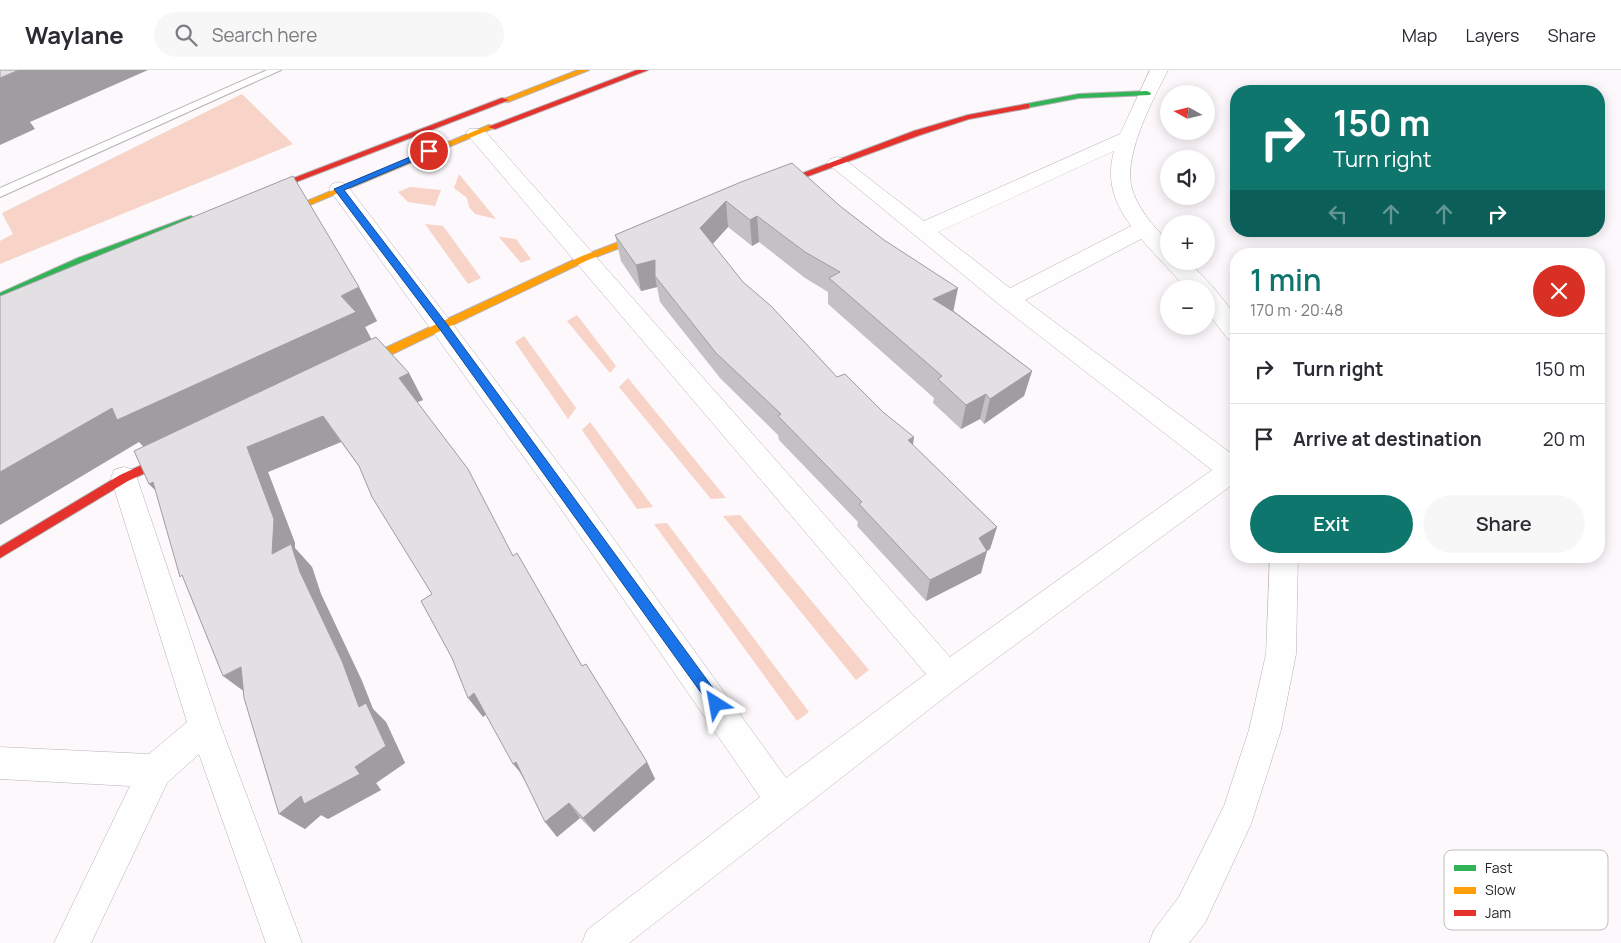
<!DOCTYPE html>
<html lang="en">
<head>
<meta charset="utf-8">
<style>
	body { margin:0; font-family:Manrope,sans-serif; background:#f7f7f7; color:#2b2b33; height:100vh; display:flex; flex-direction:column; font-size:19px; white-space:nowrap }
	* { box-sizing:border-box; margin:0 }
	p { font-size:16px; color:#7c7c81 }
	.icon { flex:none; width:28px; height:28px; fill:none; stroke:currentColor; stroke-width:2; stroke-linecap:round; stroke-linejoin:round }
	.map { position:relative; flex:1; overflow:hidden }
	.side { position:absolute; left:1230px; top:178px; width:375px; height:315px; display:flex; flex-direction:column; background:#fff; border-radius:20px; box-shadow:0 2px 12px #0003 }
	.side>* { flex:none }
	.guide { position:absolute; left:1230px; top:15px; width:375px; height:152px; border-radius:20px; box-shadow:0 2px 12px #0003; background:#0f766e; color:#fff; overflow:hidden }
	.needle { width:32px; rotate:278deg }
	.controls { position:absolute; left:1160px; top:15px; display:grid; gap:10px }
	.controls a { display:grid; place-items:center; width:55px; height:55px; border-radius:50%; background:#fff; box-shadow:0 2px 12px #0003; font-size:25px }
	.pin { position:absolute; display:grid; place-items:center; width:42px; height:42px; color:#fff; margin:-21px; border:2px solid #fff; border-radius:50%; box-shadow:0 1px 5px #0007 }
	.me { position:absolute; width:55px; margin:-28px; rotate:326deg; stroke-linejoin:round; filter:drop-shadow(0 0 4px #0008) }
	.turn { display:flex; align-items:center; gap:18px; height:105px; padding:0 20px; font-size:22px }
	.turn .icon { width:65px; height:65px; stroke-width:2.5 }
	.turn b { display:block; font-size:35px; line-height:42px }
	.lanes { display:flex; align-items:center; height:48px; padding:0 20px; background:#0003; justify-content:center; gap:25px; direction:ltr }
	.lanes .off { opacity:.35 }
	.round { display:grid; place-items:center; flex:none; width:52px; height:52px; border-radius:26px; background:#f7f7f7 }
	.head { display:flex; align-items:center; justify-content:space-between; height:85px; padding:0 20px }
	h1 { font-size:30px; font-weight:600; line-height:38px; color:#0f766e }
	.action { display:flex; gap:10px; margin-top:auto; padding:10px 20px }
	.action a { flex:1; height:58px; border-radius:30px; background:#0f766e; color:#fff; font-size:20px; font-weight:600; line-height:58px; text-align:center }
	.action a+a { background:#f7f7f7; color:#2b2b33 }
	ul { padding:0; list-style:none }
	li { display:flex; align-items:center; gap:15px; height:70px; padding:0 20px; border-top:1px solid #e1e1e2 }
	li div { flex:1 }
	li b { display:block; font-size:19px }
	li em { font-style:normal }
	header { display:flex; align-items:center; gap:30px; box-sizing:border-box; height:70px; padding:0 25px; background:#fff; border-bottom:1px solid #e1e1e2 }
	header strong { font-size:24px }
	nav { display:flex; gap:28px; margin-inline-start:auto; font-size:18px }
	.search { width:350px; height:45px; background:#f7f7f7; display:flex; align-items:center; gap:12px; box-sizing:border-box; padding:0 18px; border-radius:28px; color:#7c7c81; font-size:19px }
	.map>svg:first-child { display:block }
	.green { fill:#f8d3c8 }
	.lines { fill:none; stroke-linecap:round; stroke-linejoin:round }
	.lane-casing { stroke:#b6b2b5; stroke-width:2 }
	.street-casing { stroke:#b6b2b5; stroke-width:1 }
	.fast-casing { stroke:#b6b2b5; stroke-width:2 }
	.slow-casing { stroke:#b6b2b5; stroke-width:2 }
	.jam-casing { stroke:#b6b2b5; stroke-width:2 }
	.lane { fill:#fffefe; fill-rule:evenodd }
	.street { fill:#fffefe; fill-rule:evenodd }
	.fast { fill:#30b455; fill-rule:evenodd }
	.slow { fill:#ff9f0a; fill-rule:evenodd }
	.jam { fill:#e5322d; fill-rule:evenodd }
	.wall { fill:#c3c1c3 }
	.shaded-wall { fill:#9f9d9f }
	.building { fill:#e3e0e3; stroke:#9f9d9f }
	.route { fill:#1a73e8; stroke:#114b97 }
	.key { fill:#fff; stroke:#bebebe; stroke-width:1 }
	.key-label { font-size:14px; fill:#282527 }
</style>
</head>
<body>
<header>
<strong>Waylane</strong>
<div class="search"><svg class="icon" aria-label="search" viewBox="0 0 24 24"><circle cx="10" cy="10" r="6"/><path d="M15 15l6 6"/></svg>Search here</div>
<nav><a>Map</a><a>Layers</a><a>Share</a></nav>
</header>
<div class="map">
<svg width="1621" height="873" viewBox="0 0 1621 873">
	<rect width="100%" height="100%" fill="#fcf8fb"/>
	<g class="green">
		<polygon points="242,24 293,74 0,194 0,171 13,164 2,143"/>
		<polygon points="459,104 496,149 475,144 469,137 467,128 454,118"/>
		<polygon points="410,117 441,120 435,136 408,132 398,122"/>
		<polygon points="425,154 443,156 481,208 468,214"/>
		<polygon points="499,167 516,169 531,189 521,193"/>
		<polygon points="577,245 616,296 610,303 567,251"/>
		<polygon points="524,266 576,338 568,349 515,272"/>
		<polygon points="628,308 726,428 711,429 619,317"/>
		<polygon points="590,352 653,437 637,439 582,360"/>
		<polygon points="740,445 869,600 856,610 723,446"/>
		<polygon points="667,453 809,642 797,651 654,454"/>
	</g>
	<g class="lines">
		<g class="lane-casing">
			<polygon id="lane" points="267,0 281,0 0,127 0,118"/>
		</g>
		<g class="street-casing">
			<g id="street">
				<path d="M1150,0h18c-15,30 -43,81 -37,115 5,22 22,41 38,57v19h19l26,27 22,28v26l-8,-3 -22,-28v-22h-19l-46,-50 -116,61 211,157v25l-278,205 -329,256h-47l5,-13 173,-133 -205,-297 -226,-311 3,-5 7,-2 7,2 228,300 212,294 140,-104 -460,-541 3,-4h14l467,528 262,-187 -212,-165 -173,-142 3,-4 7,-2 7,2 80,62 196,-87zM1114,81c-8,30 0,51 17,75l-121,62 -72,-56z"/>
				<polygon points="124,397 134,400 137,408 221,657 302,873 266,873 199,684 167,713 91,873 54,873 130,716 0,709 0,677 149,684 187,652 111,408 114,400"/>
				<polygon points="1270,486 1298,486 1296,584 1281,660 1251,754 1205,853 1189,873 1149,873 1154,860 1179,827 1224,736 1249,660 1266,584"/>
			</g>
		</g>
		<g class="fast-casing">
			<g id="fast">
				<polygon points="1147,21 1151,23 1150,25 1079,28 1026,38 1022,36 1026,34 1079,24"/>
				<polygon points="191,146 195,149 194,151 84,192 0,230 0,223 78,188"/>
			</g>
		</g>
		<g class="slow-casing">
			<g id="slow">
				<polygon points="578,0 589,0 508,32 501,30"/>
				<polygon points="489,55 496,57 276,149 270,149 269,147"/>
				<polygon points="653,159 657,162 656,164 588,190 359,300 351,300 350,297 351,294 582,186"/>
			</g>
		</g>
		<g class="jam-casing">
			<g id="jam">
				<polygon points="637,0 648,0 495,59 488,57"/>
				<polygon points="502,28 509,30 262,125 256,125 255,123"/>
				<polygon points="1026,34 1029,34 1029,38 969,49 920,65 773,119 767,119 766,117 914,61 968,45"/>
				<polygon points="175,380 179,381 180,384 179,387 128,411 0,488 0,477 120,405"/>
			</g>
		</g>
		<use href="#lane" class="lane"/>
		<use href="#street" class="street"/>
		<use href="#fast" class="fast"/>
		<use href="#slow" class="slow"/>
		<use href="#jam" class="jam"/>
	</g>
	<g class="wall">
		<polygon points="741,112 954,241 1032,301 1024,326 984,354 980,349 961,359 933,333 934,328 828,234 828,222 805,208 759,172 752,176 728,157 712,174 743,212 837,307 913,375 997,457 990,479 987,481 981,503 926,531 857,456 858,452 779,370 778,365 720,308 660,232 657,217 641,221 621,191 615,165"/>
		<polygon points="359,217 377,251 365,257 371,269 409,303 423,330 417,332 582,596 647,692 655,709 594,762 580,748 557,767 486,644 483,647 432,524 360,398 341,372 268,402 295,473 295,478 312,497 321,524 362,611 373,639 386,652 405,693 376,713 381,720 328,749 321,745 305,759 279,744 243,621 156,421 149,414 143,376 139,372"/>
	</g>
	<g class="shaded-wall">
		<polygon points="19,0 148,0 30,52 35,59 0,75 0,8"/>
		<polygon points="726,131 728,157 703,185 700,158"/>
		<polygon points="757,146 759,172 752,176 750,150"/>
		<polygon points="655,190 655,206 657,217 641,221 636,195"/>
		<polygon points="359,217 377,251 365,257 375,276 149,382 139,372 0,455 0,402 112,338"/>
		<polygon points="958,218 953,243 933,229"/>
		<polygon points="1032,301 1024,326 984,354 990,329"/>
		<polygon points="409,303 423,330 413,334 399,308"/>
		<polygon points="986,324 980,349 961,359 966,335"/>
		<polygon points="323,346 341,372 268,402 295,473 295,478 312,497 321,524 362,611 373,639 386,652 405,693 376,713 381,720 328,749 321,745 305,759 279,744 301,726 355,697 359,637 272,484 247,377"/>
		<polygon points="914,367 911,391 908,370"/>
		<polygon points="153,412 174,438 149,414"/>
		<polygon points="997,457 990,479 984,483 987,481 981,503 926,531 930,510 979,468"/>
		<polygon points="241,597 249,625 223,606"/>
		<polygon points="474,623 489,642 483,647 468,628"/>
		<polygon points="516,692 527,710 513,694"/>
		<polygon points="647,692 655,709 594,762 583,748"/>
		<polygon points="569,733 580,748 557,767 545,752"/>
	</g>
	<g class="building">
		<polygon points="0,0 19,0 0,8"/>
		<polygon points="792,93 840,136 884,170 958,218 933,229 954,242 1032,301 990,329 986,324 966,335 938,309 942,306 829,208 840,202 805,182 757,146 750,150 726,131 700,158 743,212 771,236 837,307 845,304 883,342 914,367 908,370 997,457 979,468 987,481 930,510 859,434 862,432 778,346 781,344 716,283 655,206 655,190 636,195 615,165 741,112"/>
		<polygon points="293,106 359,217 341,226 356,242 117,350 112,338 0,402 0,226"/>
		<polygon points="376,267 409,303 399,308 468,399 513,486 517,483 582,596 586,594 647,692 583,748 569,733 545,752 516,692 513,694 474,623 468,628 452,588 421,531 432,524 372,427 359,396 323,346 247,377 274,449 272,484 291,474 300,502 342,591 359,637 366,633 386,676 355,697 360,704 304,734 301,726 279,744 244,628 241,597 223,606 182,505 180,507 153,412 149,414 134,381"/>
	</g>
	<polygon class="route" points="429,79 434,81 432,83 344,120 446,253 721,629 723,634 721,638 716,640 712,638 439,258 334,119"/>
	<rect x="1444" y="780" width="164" height="80" rx="8" class="key"/>
	<rect x="1454" y="795" width="22" height="6" fill="#30b455"/>
	<rect x="1454" y="817" width="22" height="7" fill="#ff9f0a"/>
	<rect x="1454" y="840" width="22" height="6" fill="#e5322d"/>
	<g class="key-label">
		<text x="1485" y="803">Fast</text>
		<text x="1485" y="825">Slow</text>
		<text x="1485" y="848">Jam</text>
	</g>
</svg>
<div class="controls">
<a><svg class="needle" viewBox="-14 -14 28 28"><path d="M0-13l5 13h-10z" fill="#e53935"/><path d="M0 13l5-13h-10z" fill="#7c7c81"/></svg></a>
<a><svg class="icon" aria-label="sound" viewBox="0 0 24 24"><path d="M4 9h4l5-4v14l-5-4H4zM17 9q2 3 0 6"/></svg></a>
<a>+</a>
<a>−</a>
</div>
<div class="pin" style="left:429px;top:81px;background:#d93025"><svg class="icon" aria-label="arrive" viewBox="0 0 24 24"><path d="M6 21V4h12l-3 4 3 4H6"/></svg></div>
<svg class="me" style="left:716px;top:634px" viewBox="-20 -20 40 40"><path d="M0-17L14 15 0 8-14 15z" fill="#1a73e8" stroke="#fff" stroke-width="4"/></svg>
<div class="guide">
<div class="turn"><svg class="icon" aria-label="right" viewBox="0 0 24 24"><path d="M7 20v-9h11M14 6l5 5-5 5"/></svg><div><b>150 m</b>Turn right</div></div>
<div class="lanes"><svg class="icon off" aria-label="left" viewBox="0 0 24 24"><path d="M17 20v-9H6M10 6l-5 5 5 5"/></svg><svg class="icon off" aria-label="ahead" viewBox="0 0 24 24"><path d="M12 20V5M6 11l6-6 6 6"/></svg><svg class="icon off" aria-label="ahead" viewBox="0 0 24 24"><path d="M12 20V5M6 11l6-6 6 6"/></svg><svg class="icon" aria-label="right" viewBox="0 0 24 24"><path d="M7 20v-9h11M14 6l5 5-5 5"/></svg></div>
</div>
<section class="side">
<div class="head"><div><h1>1 min</h1><p>170 m · 20:48</p></div><a class="round" style="background:#d93025;color:#fff"><svg class="icon" aria-label="close" viewBox="0 0 24 24"><path d="M6 6l12 12M18 6L6 18"/></svg></a></div>
<ul>
<li><svg class="icon" aria-label="right" viewBox="0 0 24 24"><path d="M7 20v-9h11M14 6l5 5-5 5"/></svg><div><b>Turn right</b></div><em>150 m</em></li>
<li><svg class="icon" aria-label="arrive" viewBox="0 0 24 24"><path d="M6 21V4h12l-3 4 3 4H6"/></svg><div><b>Arrive at destination</b></div><em>20 m</em></li>
</ul>
<div class="action"><a>Exit</a><a>Share</a></div>
</section>
</div>
</body>
</html>
